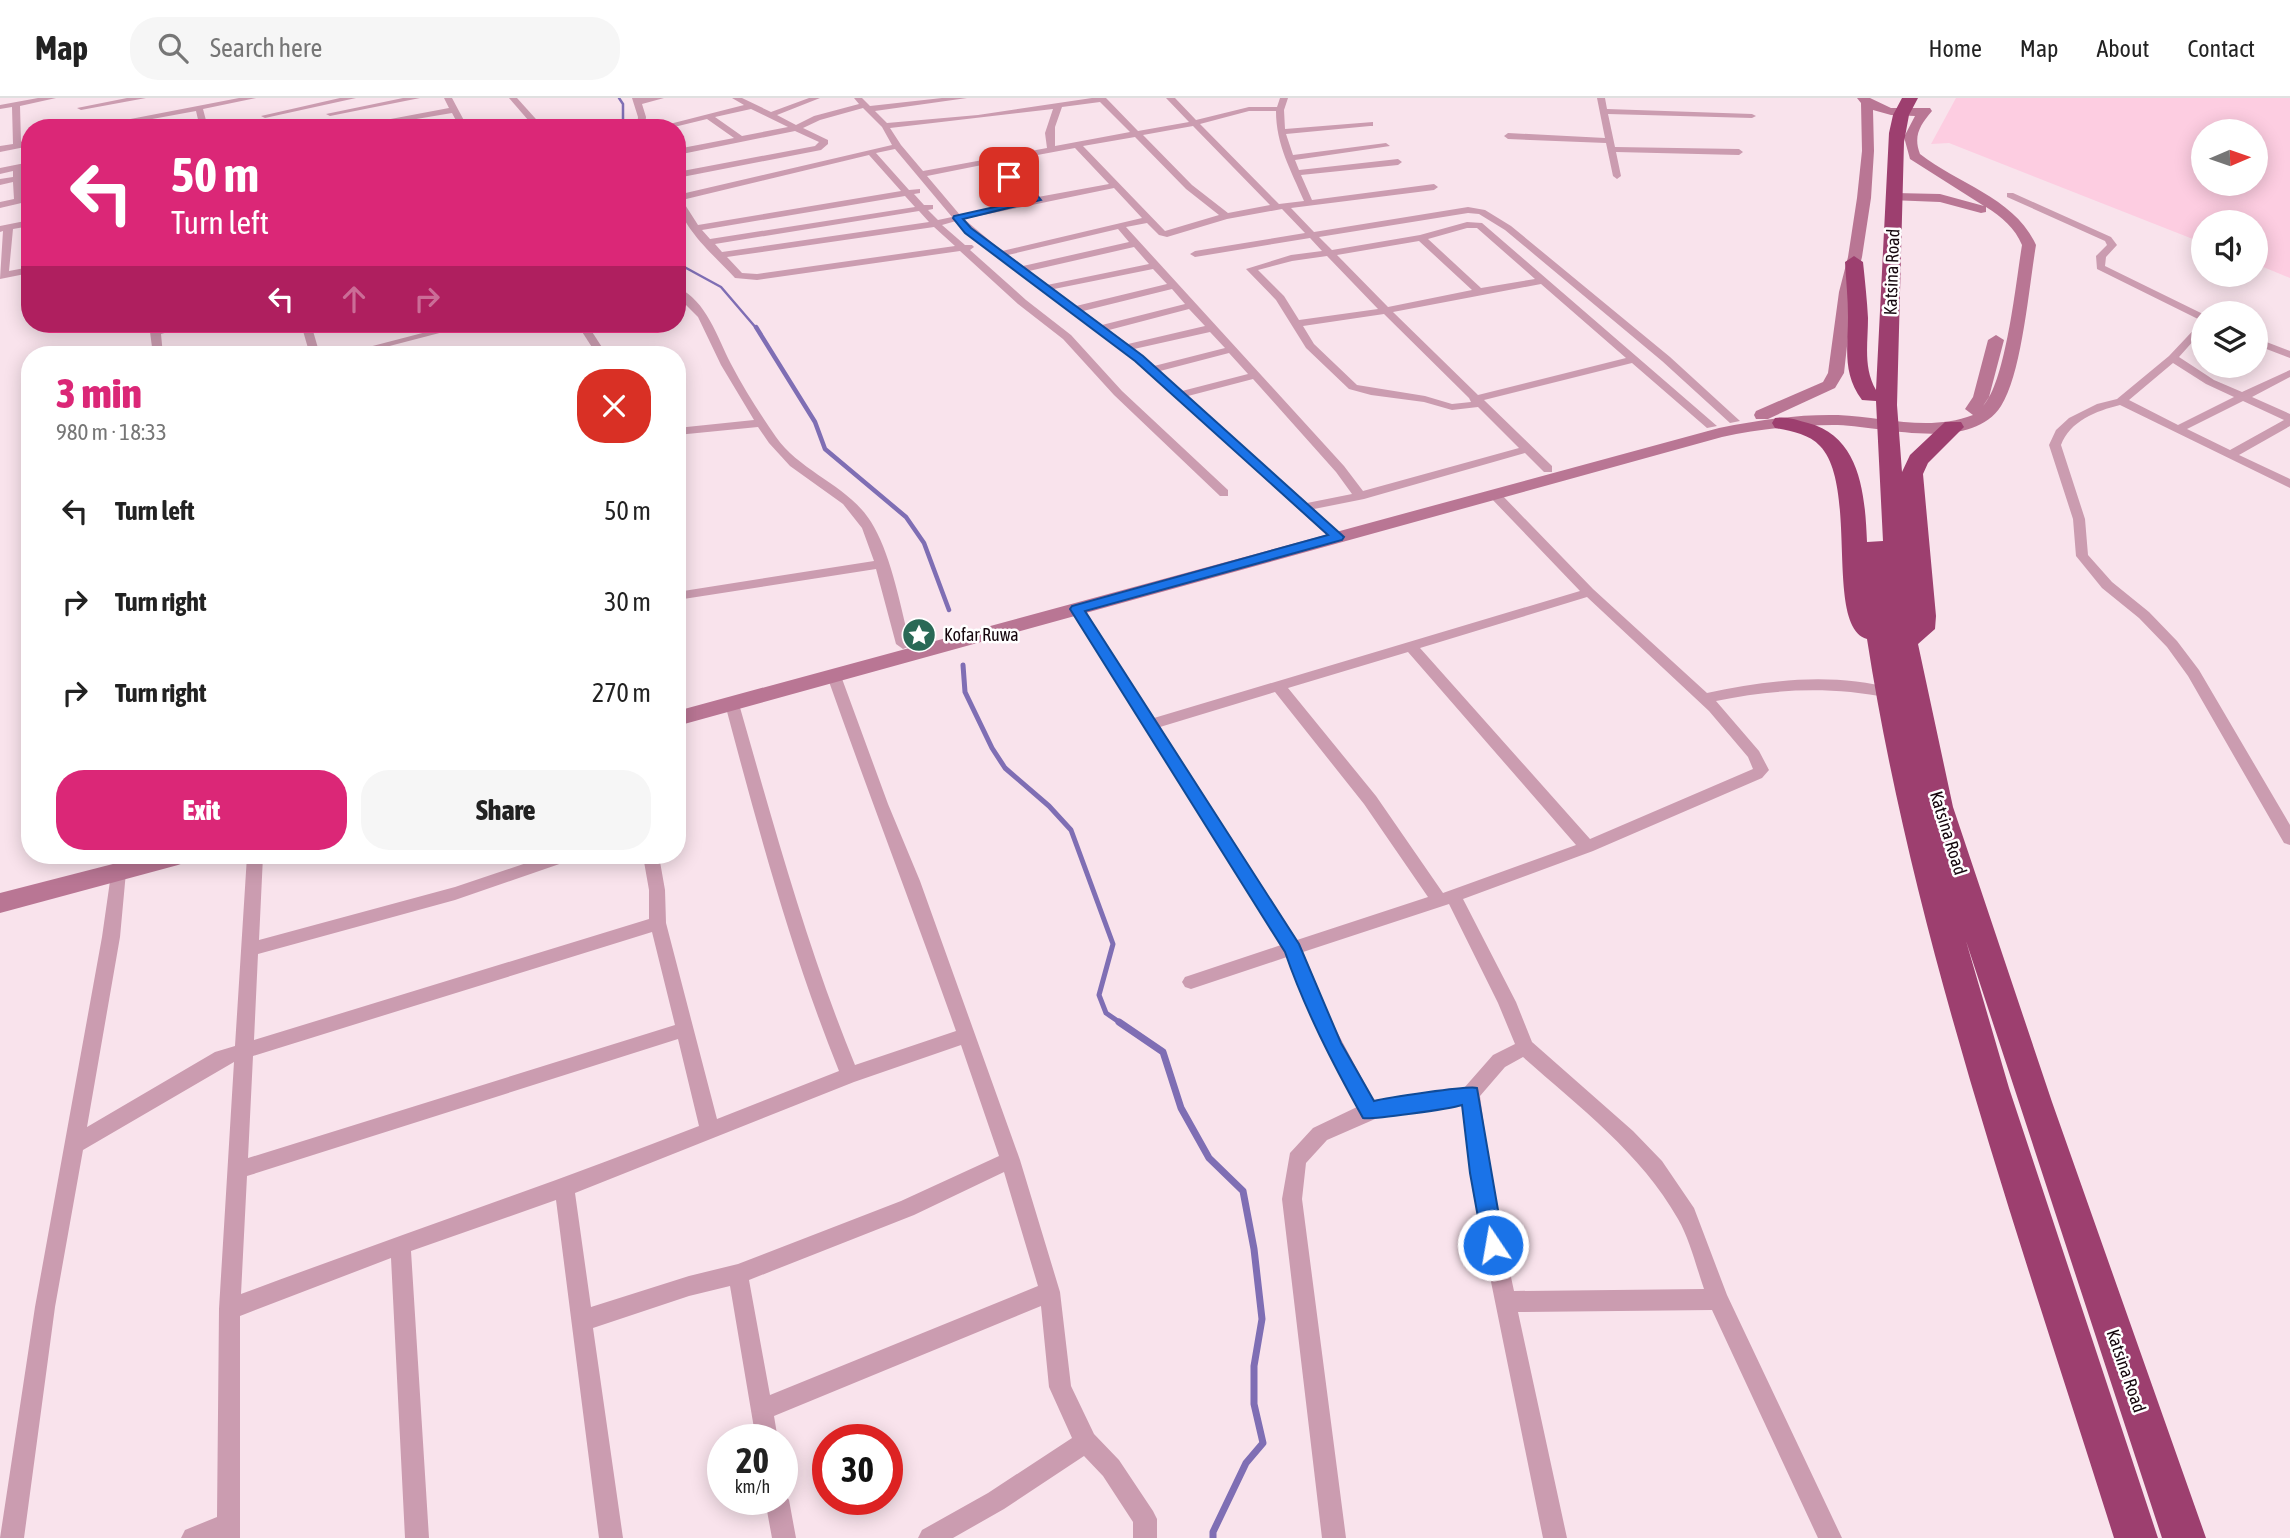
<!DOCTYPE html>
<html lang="en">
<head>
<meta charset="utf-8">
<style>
	body { margin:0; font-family:"Asap Condensed",sans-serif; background:#f6f6f6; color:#222; height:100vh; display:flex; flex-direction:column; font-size:26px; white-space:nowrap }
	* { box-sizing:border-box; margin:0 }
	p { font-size:23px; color:#767676 }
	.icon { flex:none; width:38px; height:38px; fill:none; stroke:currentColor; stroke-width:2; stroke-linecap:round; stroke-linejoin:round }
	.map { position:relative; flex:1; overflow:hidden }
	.side { position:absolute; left:21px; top:248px; width:665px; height:518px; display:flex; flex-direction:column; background:#fff; border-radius:28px; box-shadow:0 4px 18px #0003 }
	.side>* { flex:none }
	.top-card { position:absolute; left:21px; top:21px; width:665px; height:214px; border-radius:28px; box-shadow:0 4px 18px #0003; background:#db2777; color:#fff; overflow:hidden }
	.needle { width:46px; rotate:88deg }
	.tools { position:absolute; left:2191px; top:21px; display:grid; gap:14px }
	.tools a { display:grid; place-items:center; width:77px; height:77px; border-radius:50%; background:#fff; box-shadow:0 4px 18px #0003; font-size:35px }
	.speed { position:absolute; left:707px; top:1326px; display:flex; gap:14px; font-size:35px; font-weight:700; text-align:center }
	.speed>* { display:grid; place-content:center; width:91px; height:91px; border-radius:50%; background:#fff; box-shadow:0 4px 18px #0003; line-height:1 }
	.speed small { font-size:18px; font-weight:400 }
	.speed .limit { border:10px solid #d22; background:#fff; color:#111 }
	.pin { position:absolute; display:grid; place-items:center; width:60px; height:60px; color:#fff; margin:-30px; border-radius:14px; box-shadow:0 4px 10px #0006 }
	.me { position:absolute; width:77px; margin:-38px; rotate:348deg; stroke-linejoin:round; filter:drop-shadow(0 0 5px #0008) }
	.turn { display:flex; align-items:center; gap:24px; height:147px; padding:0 35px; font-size:32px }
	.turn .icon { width:91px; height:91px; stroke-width:2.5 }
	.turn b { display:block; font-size:49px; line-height:60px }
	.lanes { display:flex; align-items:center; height:66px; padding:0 35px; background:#0003; justify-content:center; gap:35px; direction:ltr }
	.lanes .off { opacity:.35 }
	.round { display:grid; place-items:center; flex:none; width:74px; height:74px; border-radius:28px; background:#f6f6f6 }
	.head { display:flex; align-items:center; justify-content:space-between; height:119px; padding:0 35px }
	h1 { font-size:42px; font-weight:800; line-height:52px; color:#db2777 }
	.primary-button { display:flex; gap:14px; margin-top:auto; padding:14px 35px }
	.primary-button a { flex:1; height:80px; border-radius:28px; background:#db2777; color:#fff; font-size:28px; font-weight:800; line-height:80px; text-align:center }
	.primary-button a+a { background:#f6f6f6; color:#222 }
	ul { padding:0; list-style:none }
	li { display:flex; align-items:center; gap:21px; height:91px; padding:0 35px }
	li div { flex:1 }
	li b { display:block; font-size:26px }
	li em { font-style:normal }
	header { display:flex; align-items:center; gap:42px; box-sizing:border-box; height:98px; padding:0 35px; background:#fff; border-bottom:2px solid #e0e0e0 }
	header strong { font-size:33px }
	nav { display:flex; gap:38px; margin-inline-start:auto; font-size:24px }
	.search { width:490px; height:63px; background:#f6f6f6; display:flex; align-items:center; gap:18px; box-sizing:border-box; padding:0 24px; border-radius:28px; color:#767676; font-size:26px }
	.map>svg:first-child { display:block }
	.built { fill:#fdcde1; fill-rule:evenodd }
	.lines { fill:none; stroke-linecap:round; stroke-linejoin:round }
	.stream-far3 { stroke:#7f6eb4; stroke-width:2.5 }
	.stream-far2 { stroke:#7f6eb4; stroke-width:4.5 }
	.stream-far1 { stroke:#7f6eb4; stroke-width:5 }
	.stream { stroke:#7f6eb4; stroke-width:7 }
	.street { fill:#cb9cb0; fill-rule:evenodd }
	.secondary { fill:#b97694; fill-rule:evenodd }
	.highway { fill:#9d3f6f; fill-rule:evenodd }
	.route { fill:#1a73e8; stroke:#114b97; stroke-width:2 }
	.labels { text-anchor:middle; stroke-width:5; stroke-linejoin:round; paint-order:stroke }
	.street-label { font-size:18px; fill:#15060d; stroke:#fff }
	.poi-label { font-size:18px; fill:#15060d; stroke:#fff; text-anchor:start }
</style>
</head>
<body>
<header>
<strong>Map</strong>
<div class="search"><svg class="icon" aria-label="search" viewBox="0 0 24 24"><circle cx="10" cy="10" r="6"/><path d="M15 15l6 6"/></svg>Search here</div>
<nav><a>Home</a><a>Map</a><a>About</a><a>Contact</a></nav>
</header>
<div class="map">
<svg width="2290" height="1440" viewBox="0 0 2290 1440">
	<rect width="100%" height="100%" fill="#f9e3ec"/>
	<path class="built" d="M1956,0h334v180l-34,-14v-42h-53v21l-254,-100 -18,1zM2203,33h53v53h-53z"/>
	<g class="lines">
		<g class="stream-far3">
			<polyline points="619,0 623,6 623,30"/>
			<polyline points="677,165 721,189 757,231"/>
		</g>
		<polyline class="stream-far2" points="756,229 815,324 825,351 906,419 924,445 949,512"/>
		<polyline class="stream-far1" points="963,567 965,594 992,650 1005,670 1049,708 1071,732 1113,846 1099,897 1106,915 1122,926"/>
		<polyline class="stream" points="1119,924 1163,954 1181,1010 1209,1060 1243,1093 1254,1151 1262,1221 1254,1268 1254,1306 1263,1345 1246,1365 1213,1434 1213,1440"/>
		<g class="street">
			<polygon points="38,0 56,0 20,8 21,44 30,42 30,48 0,54 0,48 13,46 12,9 0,11 0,7"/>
			<polygon points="127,0 146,0 81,12 77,10"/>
			<polygon points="239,0 256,0 203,11 208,30 200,30 196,13 103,30 84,30"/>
			<polygon points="340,0 356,0 265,20 261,18"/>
			<polygon points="403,0 420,0 330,18 326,16"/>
			<polygon points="444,0 452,0 468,30 460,30 452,15 363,30 343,30 449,10"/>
			<polygon points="509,0 517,0 544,30 535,30"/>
			<polygon points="632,0 664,0 642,6 646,19 645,30 637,30 638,19"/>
			<path d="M732,0h10l29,14 38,-14h11l-43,17 19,10 18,-9 45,-12 -5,-6h8l8,8 72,-8h25l-92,13 12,12 91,-8 114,-17h14l32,33 51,-9 -23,-24h9l21,22 53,-13h28l3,-9h8l-4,12 1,19 88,-7v4h-3l-84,8 7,21 93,-12 4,3 -95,14 4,10 99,-11 4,3 -4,3 -97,10 11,25 122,-16 4,3 -4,3 -143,18 23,24 154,-25 17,3 26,16 159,131 70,64 -10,2 -68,-62 -157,-131 -26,-16 -11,-1 -149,24 13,13 88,-15 47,-13 15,1 235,203 -10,2 -75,-65 -148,37 68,66v6h-8l-19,-19 -161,46 -50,10 29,28 -6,4 -5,-1 -197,-180 -139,-104 -31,-24 -9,-11 -14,4 23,20h7l2,2 -4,3 56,50 45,35 51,56 106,99v6h-8l-106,-101 -51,-56 -45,-35 -58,-53 -203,29 -22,-2c-19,-21 -58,-53 -58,-83l215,-50 -10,-18 -19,-19 -43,12 -17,8 25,12v4l-7,6 -144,28v-6l138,-26 4,-4 -24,-11 -118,24v-6l57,-11 -27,-19 -37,9h-16l90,-23zM1100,4l30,30 -75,14v-19l7,-20zM751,11l37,18 -46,9 -27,-19zM1053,11l-8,24 2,15 -124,23 -22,-26 -11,-17zM1249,13h27c0,34 15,59 28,90l-25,3 -79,-80zM1193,28l77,79 -42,8 -36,-28 -49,-50zM1135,39l51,52 33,26 -54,16 -82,-85zM1075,50l34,36 -71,13c-10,-14 -26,-22 -38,-35zM895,51l57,68 -14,3 -10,-10 5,-1v-4h-9l-10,-11 6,-1v-4l-11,1 -33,-37zM869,57l32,36 -203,34 -16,-25zM992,65c12,13 30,24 38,36l-70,16 -33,-39zM1114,90l28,30 -140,33 -38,-32zM905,98l10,11 -205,32 -8,-9zM1282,111l23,24 -110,18 -5,3 5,3 115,-19 12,13 -31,4 -45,14 30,31 30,48 43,41 22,6 53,7 28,8 26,-3 41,41 -156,43 -19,-25 -218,-239 21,-4 12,12 8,2 60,-18zM919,113l10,11 -207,30 -7,-8zM934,129l21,19 -198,28 -15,-1 -15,-16zM1467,130h10l58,51 -54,9 -53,-49zM1118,131l11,13 -106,24 -15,-11zM1419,143l53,49 -84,17 -51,-52zM1134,149l15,17 -102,21 -18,-14zM1327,158l51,53 -79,11 -15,-24 -26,-26 34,-9zM1153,171l14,15 -91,22 -22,-17zM1541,186l85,74 -148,37 -85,-83zM1172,191l13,15 -83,21 -19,-14zM1189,211l16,17 -77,18 -19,-14zM1384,216l85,84 2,4 -19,2 -27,-8 -68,-11 -43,-41 -11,-18zM1210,234l15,16 -71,18 -20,-17zM1229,255l19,21 -66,17 -22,-20zM1253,281l83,93 16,22 -45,9 -119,-107z"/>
			<polygon points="1597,0 1605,0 1607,11 1752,16 1756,18 1752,20 1608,16 1615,49 1739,51 1743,54 1739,57 1616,54 1621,78 1617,81 1613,78 1606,45 1508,41 1504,38 1508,35 1605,40"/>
			<polygon points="30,64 30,70 22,71 23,99 30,99 30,103 0,110 0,104 14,101 13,84 0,87 0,81 13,79 13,73 0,76 0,70"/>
			<path d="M2007,95h6l98,44 6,8 -11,12 -1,9 98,48v16l-24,27 35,23 28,12 48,-22v7l-38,20 38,17v12l-51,29 51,24v9l-170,-83c-24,6 -50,16 -59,40l24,74 3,36 24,27 37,30 28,29 22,29 91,155v20l-6,-2 -96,-167 -21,-29 -28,-29 -37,-30 -26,-32 -3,-37 -24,-74 7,-15 13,-12 28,-14 20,-5 52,-43 33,-35 -105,-52 -1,-13 11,-11 -2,-4 -98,-44zM2173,265l33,21 28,13 -56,28 -49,-25zM2243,303l41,19 -54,30 -43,-21z"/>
			<polygon points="30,122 30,128 13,131 9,173 30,169 30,175 0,181 3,133 0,134 0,128"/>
			<path d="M677,189c30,14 40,50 54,77 13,25 29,50 45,73 26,37 76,49 98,90 18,32 27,81 36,117l-2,3 -5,2 -7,-5 -20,-75 -199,31v-8l197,-31 -12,-33 -19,-24 -53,-38 -21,-23 -11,-16 -81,8v-7l77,-8 -33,-55 -23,-48 -21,-21z"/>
			<polygon points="149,226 159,226 160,230 178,226 196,226 161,236 163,257 153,257"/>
			<polygon points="301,226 311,226 320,257 310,257"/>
			<polygon points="457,226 474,226 355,257 338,257"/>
			<polygon points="577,226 587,226 607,257 597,257"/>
			<polygon points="2256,240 2290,253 2290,260 2256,247"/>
			<path d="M1494,392l4,1 95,98 114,104c62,-13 125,-21 187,-4l2,4 -7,5c-59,-12 -115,-9 -173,3l43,50 10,19 -7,8 -169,73 -130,48 53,103 16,40 101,89 29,30 32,47 33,87 115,243h-24l-106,-228 -194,2 49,226h-24l-70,-345 -11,-88 -80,11 -55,24 -21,23 -4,36 44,339h-24l-40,-339 8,-46 23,-25 44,-21 -38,-75 -32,-75 -96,32 -6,-2 -3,-5 3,-5 96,-32 -211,-336 7,-4 5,1 72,112 426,-127 -90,-94 -2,-3zM1587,499l122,114 39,46 5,12 -163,70 -170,-191zM1408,554l168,193 -133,48 -67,-97 -88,-108zM1275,594l89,112 64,93 -131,43 -137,-213zM1449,806l49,99 17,41 -22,11 -29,33 -90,13 -39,-73 -32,-76zM1523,959c55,49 118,96 155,162 12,21 18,47 26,70l-190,2 -21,-98 -13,-97 25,-29z"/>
			<path d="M834,573l7,5 47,128 32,77 100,279 40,132 11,94 23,48 25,26 34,51 4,8v19h-24v-16l-30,-46 -19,-20 -80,53 -51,29h-35l4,-8 66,-37 84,-55 -23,-51 -8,-81 -267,110 4,24h-22l-26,-154 -41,10 -96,32 30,210h-24l-43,-338 -145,51 18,287h-24l-14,-280 -151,58v222h-59l4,-8 32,-13 2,-208 15,-247 -151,88 -28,157 -31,231h-24l35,-231 67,-370 10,-70h12l2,5 -6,65 -33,190 128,-75 20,-6 12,-190h16l-4,84 196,-53 92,-31h26l-2,4 -116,40 -197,54 -4,86 395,-121v-29l-6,-34h16l6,34 1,33 51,196 122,-48c-48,-119 -81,-243 -114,-367l2,-4 5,-1 7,5c35,122 68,244 116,361l101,-34c-42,-119 -87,-236 -129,-355zM652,834l23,93 -427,133 5,-102zM678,941l21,87c-151,59 -305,111 -458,168l6,-118zM961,947l38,111 -98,45 -163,63 -49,12 -98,31 -16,-114 279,-111zM1004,1074l34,114 -268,109 -21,-115 165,-65z"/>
			<polygon points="782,1393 789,1402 796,1440 772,1440 765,1402 782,1402"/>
		</g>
		<g class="secondary">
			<path d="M1857,0h13l21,10h39l2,3c-12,14 -19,25 -12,43 38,30 95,44 116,91 -7,41 -14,129 -35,161 -31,48 -122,19 -168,19 -37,0 -75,4 -111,12l-1045,289v-15l1042,-283c39,-8 80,-14 119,-13 45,2 91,17 135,0l-8,-6 8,-12 15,-57 8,-5 8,5 -15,57 -6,9c23,-24 33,-125 39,-161 -7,-17 -20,-28 -36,-38v5l-5,1 -41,-11 -50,-2v-6l5,-1 45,1 44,12 -74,-47 -6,-22 11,-21 -24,-1 -18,-5 1,41 -3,47 -9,59 -9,35 -9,81 -9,15 -67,31h-12l-2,-4 2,-4 67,-29 5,-9 11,-81 9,-35 9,-59 5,-47 -1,-48z"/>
			<polygon points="144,758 190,758 186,764 178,767 0,815 0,795"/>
		</g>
		<path class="highway" d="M1902,0h16l-9,17 -5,27 -7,263 5,67 8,-17 35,-33h16l3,5 -36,36 -5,11 13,142 -1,13 -17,15 35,163 99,295 154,436h-44l-196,-597 43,147 149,450h-44c-92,-293 -200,-596 -247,-899 -43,-12 -8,-153 -47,-193 -11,-12 -30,-15 -45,-18l-3,-5 3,-5c11,-2 22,2 33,5 53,14 57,72 59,119l16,-1 -7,-140 -14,-1c-20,-27 -14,-52 -14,-83 0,-19 -2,-37 -3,-55l9,-6 9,6c2,19 4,38 5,56 0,26 -5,49 8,72l13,-257 4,-18z"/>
	</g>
	<path class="route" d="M1006,78c14,-1 27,13 35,24l-78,19 8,9 172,128 201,181 -2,3 -257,71 214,333 42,99 33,58c11,-3 96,-16 103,-13l27,157 -3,7 -8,3 -7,-3 -3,-7 -13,-72 -8,-68c-12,4 -92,15 -99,13 -30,-54 -58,-108 -78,-166l-215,-343 2,-3 256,-71 -193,-174 -170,-128 -12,-15 1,-2 76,-17 -4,-7 -20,-13z"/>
	<defs>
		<g id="sight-disc" transform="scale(1.75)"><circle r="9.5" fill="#296956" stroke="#fff"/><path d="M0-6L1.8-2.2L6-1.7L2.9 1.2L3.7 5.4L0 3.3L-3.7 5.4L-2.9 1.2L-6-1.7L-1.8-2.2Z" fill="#fff"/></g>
	</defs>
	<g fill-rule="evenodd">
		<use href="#sight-disc" x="919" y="537"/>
	</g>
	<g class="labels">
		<g class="street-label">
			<text transform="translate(1892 174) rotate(-88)" y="6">Katsina Road</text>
			<text transform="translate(1948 735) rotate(73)" y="6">Katsina Road</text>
			<text transform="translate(2126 1273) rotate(71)" y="6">Katsina Road</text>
		</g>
		<g class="poi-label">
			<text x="944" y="543">Kofar Ruwa</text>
		</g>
	</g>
</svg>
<div class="tools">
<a><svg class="needle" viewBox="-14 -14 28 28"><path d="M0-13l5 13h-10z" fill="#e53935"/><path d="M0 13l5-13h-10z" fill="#767676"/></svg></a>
<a><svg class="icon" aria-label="sound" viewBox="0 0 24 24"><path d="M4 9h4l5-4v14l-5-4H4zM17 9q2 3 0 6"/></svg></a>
<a><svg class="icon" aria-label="layers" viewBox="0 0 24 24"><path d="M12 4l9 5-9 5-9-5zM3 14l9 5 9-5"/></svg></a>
</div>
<div class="speed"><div>20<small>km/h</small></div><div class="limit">30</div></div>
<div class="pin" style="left:1009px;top:79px;background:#d93025"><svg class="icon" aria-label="arrive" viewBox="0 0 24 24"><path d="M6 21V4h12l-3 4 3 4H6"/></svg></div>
<svg class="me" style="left:1493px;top:1147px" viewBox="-20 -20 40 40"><circle r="17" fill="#1a73e8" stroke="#fff" stroke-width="3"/><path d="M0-11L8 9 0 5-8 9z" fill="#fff"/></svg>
<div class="top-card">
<div class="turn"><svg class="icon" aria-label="left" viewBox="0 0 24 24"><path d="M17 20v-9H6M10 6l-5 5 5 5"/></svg><div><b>50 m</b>Turn left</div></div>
<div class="lanes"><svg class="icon" aria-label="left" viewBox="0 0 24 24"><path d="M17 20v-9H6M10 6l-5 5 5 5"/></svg><svg class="icon off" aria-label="ahead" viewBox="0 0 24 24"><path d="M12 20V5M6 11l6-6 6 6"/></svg><svg class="icon off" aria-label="right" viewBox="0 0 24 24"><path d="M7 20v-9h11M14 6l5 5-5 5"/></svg></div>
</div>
<section class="side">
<div class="head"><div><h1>3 min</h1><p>980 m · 18:33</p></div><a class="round" style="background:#d93025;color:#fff"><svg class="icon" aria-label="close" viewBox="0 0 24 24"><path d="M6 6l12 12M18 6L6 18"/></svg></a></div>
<ul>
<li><svg class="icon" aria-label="left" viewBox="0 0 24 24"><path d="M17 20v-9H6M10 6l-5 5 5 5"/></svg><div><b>Turn left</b></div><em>50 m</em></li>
<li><svg class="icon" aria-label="right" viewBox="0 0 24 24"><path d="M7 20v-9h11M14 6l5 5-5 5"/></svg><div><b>Turn right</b></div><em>30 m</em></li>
<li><svg class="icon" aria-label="right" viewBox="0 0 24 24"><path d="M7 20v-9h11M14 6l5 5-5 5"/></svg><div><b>Turn right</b></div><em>270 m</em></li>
</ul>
<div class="primary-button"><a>Exit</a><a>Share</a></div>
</section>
</div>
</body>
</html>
